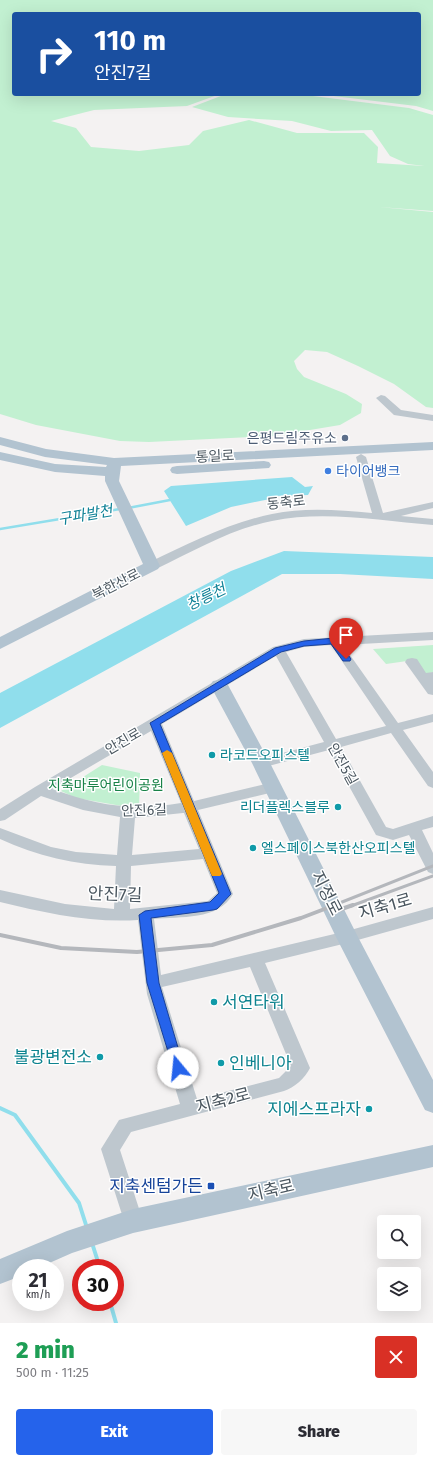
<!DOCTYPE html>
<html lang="en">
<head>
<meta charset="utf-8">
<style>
	body { margin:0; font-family:"Fira Sans","Noto Sans KR",sans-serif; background:#f7f7f7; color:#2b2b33; height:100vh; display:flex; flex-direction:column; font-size:15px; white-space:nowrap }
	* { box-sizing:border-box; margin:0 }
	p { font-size:13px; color:#7c7c81 }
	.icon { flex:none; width:22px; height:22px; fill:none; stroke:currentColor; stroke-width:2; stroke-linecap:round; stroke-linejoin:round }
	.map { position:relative; height:1323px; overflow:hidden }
	.drawer { display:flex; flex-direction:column; background:#fff; flex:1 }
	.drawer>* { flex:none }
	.hud { position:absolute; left:12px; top:12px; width:409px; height:84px; border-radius:4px; box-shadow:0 4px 16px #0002; background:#1a4fa0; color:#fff; overflow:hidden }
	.controls { position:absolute; left:377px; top:1215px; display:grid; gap:8px }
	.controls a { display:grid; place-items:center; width:44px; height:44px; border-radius:4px; background:#fff; box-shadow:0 4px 16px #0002; font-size:20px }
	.speed { position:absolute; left:12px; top:1259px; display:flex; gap:8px; font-size:20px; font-weight:700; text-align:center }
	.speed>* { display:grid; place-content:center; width:52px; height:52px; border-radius:50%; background:#fff; box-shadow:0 4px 16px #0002; line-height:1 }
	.speed small { font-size:10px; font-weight:400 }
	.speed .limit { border:6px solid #d22; background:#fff; color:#111 }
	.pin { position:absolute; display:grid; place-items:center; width:34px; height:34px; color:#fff; margin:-41px -17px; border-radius:50% 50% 50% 0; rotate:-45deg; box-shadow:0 0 4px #0007 }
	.pin .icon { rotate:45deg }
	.me { position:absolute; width:44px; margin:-22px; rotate:343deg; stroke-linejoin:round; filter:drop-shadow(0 0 3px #0008) }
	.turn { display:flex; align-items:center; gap:14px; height:84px; padding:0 16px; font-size:18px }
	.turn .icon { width:52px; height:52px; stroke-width:2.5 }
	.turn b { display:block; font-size:28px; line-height:34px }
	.round { display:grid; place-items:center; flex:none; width:42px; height:42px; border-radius:4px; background:#f7f7f7 }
	.overview { display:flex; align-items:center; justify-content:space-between; height:68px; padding:0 16px }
	h1 { font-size:24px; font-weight:800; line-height:30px; color:#1e9e55 }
	.button { display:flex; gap:8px; margin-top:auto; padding:8px 16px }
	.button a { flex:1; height:46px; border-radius:4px; background:#2563eb; color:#fff; font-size:16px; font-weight:800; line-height:46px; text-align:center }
	.button a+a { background:#f7f7f7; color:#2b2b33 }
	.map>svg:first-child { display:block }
	.green { fill:#c2f0d1 }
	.water { fill:#90deec }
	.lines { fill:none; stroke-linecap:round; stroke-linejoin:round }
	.stream-far1 { stroke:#90deec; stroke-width:2.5 }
	.stream { stroke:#90deec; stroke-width:4 }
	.minor { fill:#bec7ce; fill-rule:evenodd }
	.major { fill:#b2c3d0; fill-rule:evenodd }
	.rail-far1 { stroke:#b4b7bc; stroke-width:3 }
	.rail { stroke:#b4b7bc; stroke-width:4 }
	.route { fill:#2563eb; stroke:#184099 }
	.slow { fill:#f59e0b }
	.service-dot { fill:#5c6f8a; stroke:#fff; stroke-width:1.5 }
	.shop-dot { fill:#3f7fe0; stroke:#fff; stroke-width:1.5 }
	.culture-dot { fill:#0f9aa8; stroke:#fff; stroke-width:1.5 }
	.transit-dot { fill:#1a4fb4; stroke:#fff; stroke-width:1.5 }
	.labels { text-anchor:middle; stroke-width:3; stroke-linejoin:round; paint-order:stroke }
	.service-label { font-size:14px; fill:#4e5e75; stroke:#fff; text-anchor:end }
	.street-label { font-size:14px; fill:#4a565f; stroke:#fff }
	.shop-label { font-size:14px; fill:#366cbe; stroke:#fff; text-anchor:start }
	.culture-label { font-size:14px; fill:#0d838f; stroke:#fff; text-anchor:start }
	.park-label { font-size:14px; fill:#198248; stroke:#fff }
	.water-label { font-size:15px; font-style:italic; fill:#0e8196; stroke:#fff }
	.near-street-label { font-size:17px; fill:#4a565f; stroke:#fff }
	.near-culture-label { font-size:17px; fill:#0d838f; stroke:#fff; text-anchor:start }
	.near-transit-label { font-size:17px; fill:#164399; stroke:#fff; text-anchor:end }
</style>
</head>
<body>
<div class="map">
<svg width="433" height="1323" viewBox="0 0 433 1323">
	<rect width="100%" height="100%" fill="#f4f2f2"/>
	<g class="green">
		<polygon points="0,0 433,0 433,111 416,106 317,94 419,94 419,14 14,14 14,94 220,94 187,106 94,110 51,121 76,128 91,147 139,151 189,145 203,131 249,120 297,133 364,133 378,147 377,163 424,166 408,164 390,156 372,130 331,131 292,121 228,117 192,107 226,94 297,94 409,108 433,115 433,211 379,207 433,212 433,408 426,407 394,384 358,366 327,352 305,350 294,361 297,369 304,377 346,394 362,404 361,413 340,425 274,436 149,442 120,441 36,425 0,414"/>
		<polygon points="433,645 433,672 426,674 414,660 386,664 373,649"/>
		<polygon points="102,765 140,773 139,809 76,798 61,791"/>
	</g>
	<g class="water">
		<polygon points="292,477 305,487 313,486 308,495 274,496 270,499 231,507 186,526 164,491 171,486"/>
		<polygon points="284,551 433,557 433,579 340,574 282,574 0,728 0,693 231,571"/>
	</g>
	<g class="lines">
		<g class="stream-far1">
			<polyline points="128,508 170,500"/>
			<polyline points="0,529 120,509"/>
		</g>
		<g class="stream">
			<polyline points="0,1108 15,1115 79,1203 87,1228"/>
			<polyline points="92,1243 100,1268"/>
			<polyline points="110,1302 116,1323"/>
		</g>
		<g class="minor">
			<polygon points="381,395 385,396 401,410 433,415 433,421 394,415 376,398"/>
			<path d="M361,454l5,3 17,56 50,-11v6l-32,8 32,3v6c-52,-4 -109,-15 -161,-4 -41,8 -78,30 -116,48h-8l-2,-3 2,-3c40,-19 80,-40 124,-49 33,-7 67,-4 100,-1l-16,-56z"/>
			<path d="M433,632v8l-90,5 55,78 35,-9v8l-30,8 30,42v16l-5,-2 -37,-53 -50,14 45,80 7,2 40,-13v11l-11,3 11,23v21l-5,-2 -19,-37 -16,5 -17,-5 -47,-85 -68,18 -5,-2 -2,-3 2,-3 68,-18 -48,-86 -114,68 32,77 80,-19 5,2 2,3 -2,3 -5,2 -76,18 35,84c-15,27 -53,22 -79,25l7,56 186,-44 86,-24v12l-86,24 -82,20 45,105c-5,10 -16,20 -26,23l-153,41 -11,18 23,71 -3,6 -7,3 -7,-3 -25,-78 18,-29 61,-16 -33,-110 -9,-74c-47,3 -93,-7 -138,-18v-12l65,14 49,5 2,-43c-41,-1 -79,-10 -116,-27v-11l51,19 25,5 41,3 3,-38 -37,-7 -42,-14 -36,24 -5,1v-12l35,-22 238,-140 31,-8zM331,645l55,81 -50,13 -50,-87 18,-5zM151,731l30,72c-51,8 -81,3 -129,-14zM183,813h1l15,36 -67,6 3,-37zM203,859l14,34 -9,8 -78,8 1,-43zM250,967l41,99 -12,12 -82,21 -35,-112z"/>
			<polygon points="412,658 417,659 426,673 433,672 433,695 428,694 405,662 407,659"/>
		</g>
		<g class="major">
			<polygon points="0,437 46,449 114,458 433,442 433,450 121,466 119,481 160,566 158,569 0,649 0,637 143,564 105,481 105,476 55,472 0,460 0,452 55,464 106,467 107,465 45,457 0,445"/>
			<polygon points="264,461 269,462 271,465 269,468 177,474 172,473 170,470 172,467 177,466"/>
			<polygon points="219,680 225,681 228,685 270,763 358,937 433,1080 433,1113 425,1110 336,937 252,763 210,685 213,681"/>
			<polygon points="433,1145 433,1167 133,1233 72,1253 38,1268 21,1268 21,1276 0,1284 0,1259 67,1231 133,1209"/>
		</g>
		<g class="rail-far1">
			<polyline points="332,906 433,866"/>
			<polyline points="351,906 433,876"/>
		</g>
		<g class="rail">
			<polyline points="336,911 353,905"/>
			<polyline points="0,935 61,948 137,952 212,945 301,918 335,905"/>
		</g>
	</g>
	<polygon class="route" points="334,638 337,639 351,659 350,661 343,661 331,644 304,646 281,652 160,724 231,894 217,909 213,910 151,918 159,983 184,1068 183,1071 178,1073 174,1071 147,983 139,915 145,911 210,902 219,893 150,723 275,648 304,641"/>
	<polygon class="slow" points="167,750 172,753 222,874 220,876 212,876 211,874 162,753"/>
	<circle class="service-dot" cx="345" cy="438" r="4"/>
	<circle class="shop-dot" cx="328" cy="471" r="4"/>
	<g class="culture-dot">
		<circle cx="212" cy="755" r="4"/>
		<circle cx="338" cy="807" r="4"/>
		<circle cx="253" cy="848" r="4"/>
		<circle cx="214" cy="1002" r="4"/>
		<circle cx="100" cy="1057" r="4"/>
		<circle cx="221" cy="1063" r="4"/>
		<circle cx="369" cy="1109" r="4"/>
	</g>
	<rect class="transit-dot" x="207" y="1182" width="8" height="8" rx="2"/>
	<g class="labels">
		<g class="service-label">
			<text x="337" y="443">은평드림주유소</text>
		</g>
		<g class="street-label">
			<text transform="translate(215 456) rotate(-3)" y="5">통일로</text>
			<text transform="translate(286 502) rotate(-6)" y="5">동축로</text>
			<text transform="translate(116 584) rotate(-27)" y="5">북한산로</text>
			<text transform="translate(123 741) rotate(-30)" y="5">안진로</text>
			<text transform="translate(343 764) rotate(61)" y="5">안진5길</text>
			<text transform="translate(144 810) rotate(-2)" y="5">안진6길</text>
		</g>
		<g class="shop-label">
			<text x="336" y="476">타이어뱅크</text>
		</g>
		<g class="culture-label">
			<text x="220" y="760">라코드오피스텔</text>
			<text x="330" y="812" text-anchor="end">리더플렉스블루</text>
			<text x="261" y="853">엘스페이스북한산오피스텔</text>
		</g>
		<g class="park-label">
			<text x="106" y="790">지축마루어린이공원</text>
		</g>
		<g class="water-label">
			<text transform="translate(85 515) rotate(-10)" y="5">구파발천</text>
			<text transform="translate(206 597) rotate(-26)" y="5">창릉천</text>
		</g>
		<g class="near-street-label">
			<text transform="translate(327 893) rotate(63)" y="6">지정로</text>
			<text transform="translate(115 894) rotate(2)" y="6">안진7길</text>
			<text transform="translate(385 906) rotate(-16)" y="6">지축1로</text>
			<text transform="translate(223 1100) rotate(-15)" y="6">지축2로</text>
			<text transform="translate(271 1190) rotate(-13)" y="6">지축로</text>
		</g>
		<g class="near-culture-label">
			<text x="222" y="1008">서연타워</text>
			<text x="92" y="1063" text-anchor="end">불광변전소</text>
			<text x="229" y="1069">인베니아</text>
			<text x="361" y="1115" text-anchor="end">지에스프라자</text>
		</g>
		<g class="near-transit-label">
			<text x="203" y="1192">지축센텀가든</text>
		</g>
	</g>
</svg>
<div class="controls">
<a><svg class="icon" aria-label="search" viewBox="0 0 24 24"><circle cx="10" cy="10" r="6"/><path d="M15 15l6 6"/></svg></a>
<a><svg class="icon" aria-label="layers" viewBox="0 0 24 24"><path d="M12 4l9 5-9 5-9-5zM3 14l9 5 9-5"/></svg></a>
</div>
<div class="speed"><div>21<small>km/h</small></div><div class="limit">30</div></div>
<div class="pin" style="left:346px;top:659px;background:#d93025"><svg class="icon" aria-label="arrive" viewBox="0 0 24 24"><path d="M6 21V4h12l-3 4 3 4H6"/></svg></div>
<svg class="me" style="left:178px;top:1068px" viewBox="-20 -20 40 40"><circle r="19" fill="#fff"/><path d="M0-13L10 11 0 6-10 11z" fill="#2563eb"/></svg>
<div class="hud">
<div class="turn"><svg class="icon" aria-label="right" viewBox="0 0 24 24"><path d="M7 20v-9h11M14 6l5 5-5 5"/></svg><div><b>110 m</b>안진7길</div></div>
</div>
</div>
<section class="drawer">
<div class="overview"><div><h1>2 min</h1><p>500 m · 11:25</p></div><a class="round" style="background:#d93025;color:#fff"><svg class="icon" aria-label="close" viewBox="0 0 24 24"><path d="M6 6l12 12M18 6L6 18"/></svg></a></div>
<div class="button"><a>Exit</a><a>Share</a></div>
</section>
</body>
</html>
